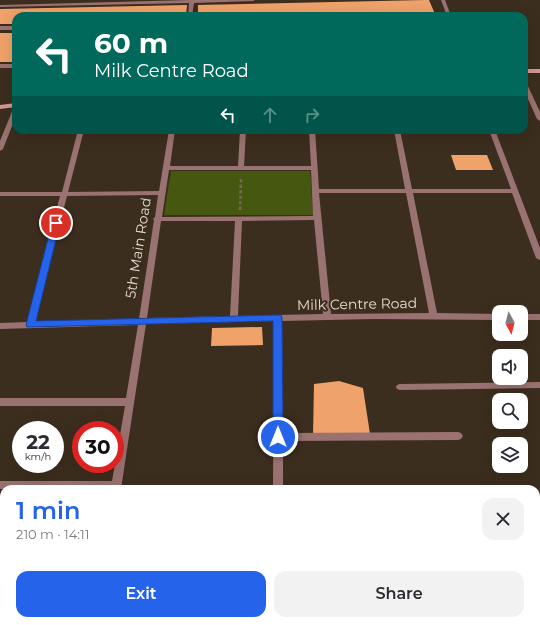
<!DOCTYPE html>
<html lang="en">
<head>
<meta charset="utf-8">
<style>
	body { margin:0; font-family:Montserrat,sans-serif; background:#f2f2f3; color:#2b2b33; height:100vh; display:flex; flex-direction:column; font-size:15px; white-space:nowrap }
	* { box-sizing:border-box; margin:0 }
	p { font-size:13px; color:#7c7c81 }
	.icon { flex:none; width:22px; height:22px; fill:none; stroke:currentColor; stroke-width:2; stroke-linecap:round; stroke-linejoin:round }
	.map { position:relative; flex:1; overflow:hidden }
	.details { position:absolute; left:0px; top:485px; width:540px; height:140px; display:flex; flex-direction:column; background:#fff; border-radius:12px 12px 0 0; box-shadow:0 4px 16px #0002 }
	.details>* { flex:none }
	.guide { position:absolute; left:12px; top:12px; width:516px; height:122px; border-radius:12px; box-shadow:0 4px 16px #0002; background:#00695c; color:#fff; overflow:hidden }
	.needle { width:26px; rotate:173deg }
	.controls { position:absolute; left:492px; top:305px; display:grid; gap:8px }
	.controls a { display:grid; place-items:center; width:36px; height:36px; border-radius:8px; background:#fff; box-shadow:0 4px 16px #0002; font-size:20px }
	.speed { position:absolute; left:12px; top:421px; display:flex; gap:8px; font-size:20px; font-weight:700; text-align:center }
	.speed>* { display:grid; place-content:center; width:52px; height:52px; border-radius:50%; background:#fff; box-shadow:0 4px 16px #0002; line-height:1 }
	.speed small { font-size:10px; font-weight:400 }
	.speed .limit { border:6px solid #d22; background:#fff; color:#111 }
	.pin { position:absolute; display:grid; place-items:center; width:34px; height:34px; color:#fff; margin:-17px; border:2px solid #fff; border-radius:50%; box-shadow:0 1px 4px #0007 }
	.me { position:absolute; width:44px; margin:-22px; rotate:0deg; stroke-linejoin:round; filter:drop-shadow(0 0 3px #0008) }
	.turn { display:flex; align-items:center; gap:14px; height:84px; padding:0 16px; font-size:18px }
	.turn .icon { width:52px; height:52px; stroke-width:2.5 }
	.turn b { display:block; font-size:28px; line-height:34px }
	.lanes { display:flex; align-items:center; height:38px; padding:0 16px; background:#0003; justify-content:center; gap:20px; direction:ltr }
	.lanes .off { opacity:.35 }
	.round { display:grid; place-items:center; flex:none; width:42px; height:42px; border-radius:12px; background:#f2f2f3 }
	.head { display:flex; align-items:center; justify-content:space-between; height:68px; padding:0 16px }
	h1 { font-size:24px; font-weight:600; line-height:30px; color:#2563eb }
	.cta { display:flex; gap:8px; margin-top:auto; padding:8px 16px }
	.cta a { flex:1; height:46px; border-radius:12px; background:#2563eb; color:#fff; font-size:16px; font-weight:600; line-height:46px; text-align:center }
	.cta a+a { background:#f2f2f3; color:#2b2b33 }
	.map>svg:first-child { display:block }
	.green { fill:#465810 }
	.building { fill:#efa26a }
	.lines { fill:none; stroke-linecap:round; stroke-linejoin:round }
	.path { stroke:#736658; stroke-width:2.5; stroke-dasharray:3.5 2; stroke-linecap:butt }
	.street { fill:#9b7272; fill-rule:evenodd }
	.secondary { fill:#d79696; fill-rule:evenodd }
	.route { fill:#2563eb; stroke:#184099 }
	.labels { text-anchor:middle; stroke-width:4; stroke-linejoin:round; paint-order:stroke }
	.street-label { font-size:14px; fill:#e3dad0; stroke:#3c2e1e }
</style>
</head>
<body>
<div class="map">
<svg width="540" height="625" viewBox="0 0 540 625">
	<rect width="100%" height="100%" fill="#3c2e1e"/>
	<polygon class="green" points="171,171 310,171 313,215 164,215"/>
	<g class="building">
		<polygon points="425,0 429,0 435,14 358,16 198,16 198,5"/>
		<polygon points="187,5 186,16 16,16 16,24 0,24 0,9"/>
		<rect x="0" y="33" width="16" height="29"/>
		<polygon points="451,155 487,155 493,170 456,170"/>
		<polygon points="262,327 263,345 211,346 212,328"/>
		<polygon points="339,381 363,388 370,434 313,436 314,384"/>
	</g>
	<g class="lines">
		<polyline class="path" points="240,210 241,179"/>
		<g class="street">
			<polygon points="190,0 255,0 253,1 194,3 192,16 188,16 189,3 0,7 0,5"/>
			<polygon points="441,0 445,0 451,16 447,16"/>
			<rect x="0" y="26" width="16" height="4"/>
			<rect x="0" y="64" width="16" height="4"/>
			<polygon points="524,82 527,84 540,112 540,121 537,119 524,90"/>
			<polygon points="16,107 16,116 3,149 0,151 0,141 13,109"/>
			<path d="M78,130h6l-16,62 91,-1 10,-61h6l-5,36h68l2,-36h6l-2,36h67l-2,-36h6l4,59h86l-11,-59h6l12,59h99l-22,-59h6l45,118v12l-4,-2 -24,-65h-99l24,120 62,1v6l-125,-1 -92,2 1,112 175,-1 3,1 2,3 -2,3 -3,1 -175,1v48h-10l1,-168 -128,3 -25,165h-121v-8h112l13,-75h-125v-8h126l12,-73 -138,4v-6l27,-1 33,-126h-60v-4h62zM169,170h142l2,46 -151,1zM319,193h87l23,120 -98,1zM158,195l-3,22 -2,2 1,1 -15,99 -104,3 32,-126zM314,220l9,94 -85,2 4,-95zM161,221h74l-5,95 -83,2z"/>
			<rect x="521" y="314" width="19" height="6"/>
			<polygon points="540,382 540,388 400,390 397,389 396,387 397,385 400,384"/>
			<rect x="536" y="516" width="4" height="10"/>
			<rect x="0" y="577" width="4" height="10"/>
			<rect x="536" y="603" width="4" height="10"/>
			<rect x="87" y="621" width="12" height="4"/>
			<rect x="272" y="621" width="12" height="4"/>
		</g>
		<g class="secondary">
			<rect x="524" y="69" width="16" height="4"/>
			<polygon points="16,103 16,107 0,109 0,105"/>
		</g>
	</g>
	<polygon class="route" points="56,220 60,223 36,321 281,315 282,318 283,437 282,440 278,441 274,440 273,437 273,321 27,327 26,325 52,223"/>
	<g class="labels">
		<g class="street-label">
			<text transform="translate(138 248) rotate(-81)" y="5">5th Main Road</text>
			<text transform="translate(357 304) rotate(-1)" y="5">Milk Centre Road</text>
		</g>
	</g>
</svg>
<div class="controls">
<a><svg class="needle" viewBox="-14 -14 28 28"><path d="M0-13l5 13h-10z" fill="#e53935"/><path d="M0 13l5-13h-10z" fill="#7c7c81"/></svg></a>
<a><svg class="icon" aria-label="sound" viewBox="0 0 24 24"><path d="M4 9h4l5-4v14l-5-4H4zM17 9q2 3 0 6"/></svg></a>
<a><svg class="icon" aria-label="search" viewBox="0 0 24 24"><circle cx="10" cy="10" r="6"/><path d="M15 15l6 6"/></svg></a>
<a><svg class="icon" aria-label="layers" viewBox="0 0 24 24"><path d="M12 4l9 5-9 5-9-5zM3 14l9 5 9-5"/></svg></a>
</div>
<div class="speed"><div>22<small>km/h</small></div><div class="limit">30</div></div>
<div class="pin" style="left:56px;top:223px;background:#d93025"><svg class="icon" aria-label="arrive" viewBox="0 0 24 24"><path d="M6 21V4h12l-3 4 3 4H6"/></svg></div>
<svg class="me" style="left:278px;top:437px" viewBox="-20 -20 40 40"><circle r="17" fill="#2563eb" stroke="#fff" stroke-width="3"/><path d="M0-11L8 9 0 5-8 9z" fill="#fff"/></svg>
<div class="guide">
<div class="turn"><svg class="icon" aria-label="left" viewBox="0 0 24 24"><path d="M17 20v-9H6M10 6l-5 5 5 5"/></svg><div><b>60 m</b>Milk Centre Road</div></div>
<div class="lanes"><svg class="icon" aria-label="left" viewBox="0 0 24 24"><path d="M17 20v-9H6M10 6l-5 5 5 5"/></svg><svg class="icon off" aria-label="ahead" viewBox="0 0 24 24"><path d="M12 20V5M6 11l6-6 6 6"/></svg><svg class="icon off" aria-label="right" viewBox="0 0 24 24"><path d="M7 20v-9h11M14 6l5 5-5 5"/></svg></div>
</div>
<section class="details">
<div class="head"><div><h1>1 min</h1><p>210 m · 14:11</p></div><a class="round"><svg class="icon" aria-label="close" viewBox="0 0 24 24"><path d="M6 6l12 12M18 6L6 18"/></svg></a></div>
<div class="cta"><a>Exit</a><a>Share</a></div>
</section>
</div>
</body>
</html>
